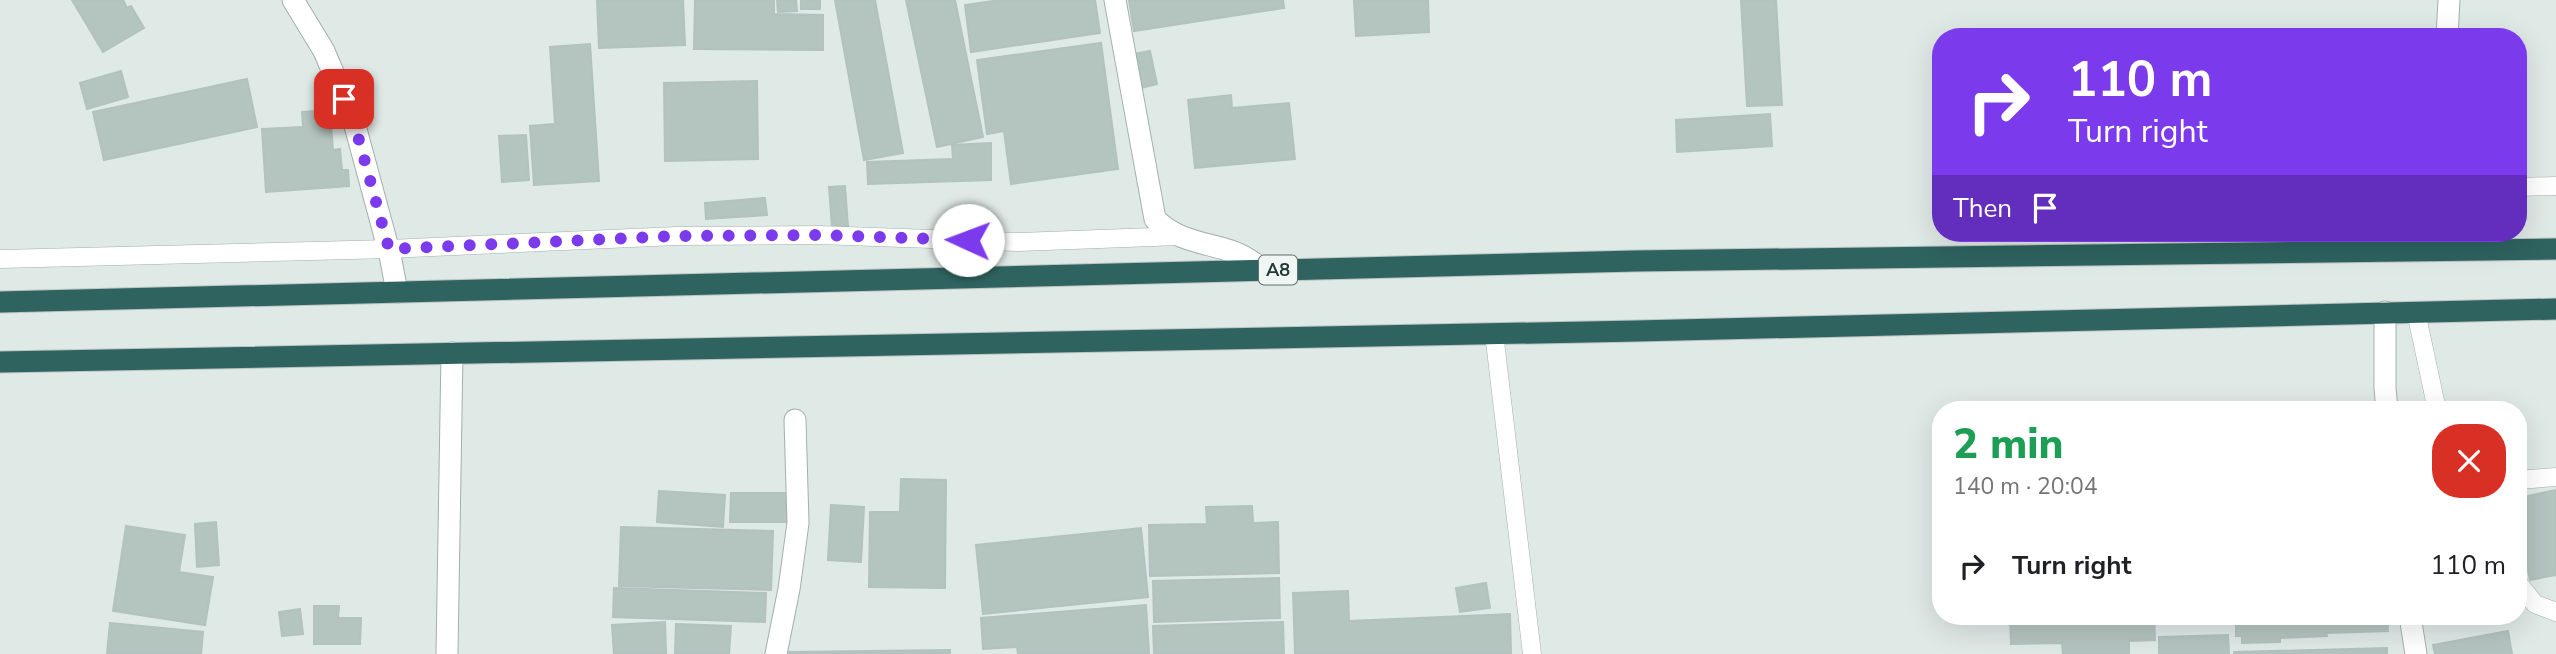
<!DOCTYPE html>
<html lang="en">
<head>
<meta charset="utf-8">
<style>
	body { margin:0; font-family:"Nunito Sans",sans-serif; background:#f6f6f6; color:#202124; height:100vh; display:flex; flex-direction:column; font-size:26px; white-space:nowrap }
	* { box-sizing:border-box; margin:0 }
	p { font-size:23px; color:#757577 }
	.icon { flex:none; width:38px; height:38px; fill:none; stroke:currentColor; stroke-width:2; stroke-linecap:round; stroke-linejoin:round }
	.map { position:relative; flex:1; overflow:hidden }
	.drawer { position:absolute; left:1932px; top:401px; width:595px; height:224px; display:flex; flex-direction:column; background:#fff; border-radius:28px; box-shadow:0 7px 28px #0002 }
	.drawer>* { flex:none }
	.guide { position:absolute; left:1932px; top:28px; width:595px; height:214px; border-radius:28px; box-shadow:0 7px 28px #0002; background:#7c3aed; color:#fff; overflow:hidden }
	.pin { position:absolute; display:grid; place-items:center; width:60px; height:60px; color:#fff; margin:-30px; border-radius:14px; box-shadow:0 4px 10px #0006 }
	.me { position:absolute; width:77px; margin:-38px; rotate:272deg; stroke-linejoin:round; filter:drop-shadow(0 0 5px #0008) }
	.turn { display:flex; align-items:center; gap:24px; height:147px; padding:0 21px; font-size:32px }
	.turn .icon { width:91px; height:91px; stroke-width:2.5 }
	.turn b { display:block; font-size:49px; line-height:60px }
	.then { display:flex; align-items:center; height:66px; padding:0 21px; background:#0003; gap:14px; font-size:26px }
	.round { display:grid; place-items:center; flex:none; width:74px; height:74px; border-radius:28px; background:#f6f6f6 }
	.summary { display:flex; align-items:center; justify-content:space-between; height:119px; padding:0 21px }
	h1 { font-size:42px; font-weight:800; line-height:52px; color:#1e9e55 }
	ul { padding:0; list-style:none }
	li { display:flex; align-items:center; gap:21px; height:91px; padding:0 21px }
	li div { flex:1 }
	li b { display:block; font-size:26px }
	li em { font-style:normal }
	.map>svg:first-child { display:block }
	.building { fill:#b4c4bf; stroke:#b2c2be; stroke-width:2 }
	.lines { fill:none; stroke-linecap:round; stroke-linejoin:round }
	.lane-casing { stroke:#a2b0ad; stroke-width:19 }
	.street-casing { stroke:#a2b0ad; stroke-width:23 }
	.highway-casing { stroke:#bcc3c2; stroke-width:23 }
	.lane { stroke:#fff; stroke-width:18 }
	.street { stroke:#fff; stroke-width:21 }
	.highway { stroke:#2e635f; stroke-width:21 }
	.route { stroke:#7c3aed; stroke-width:12; stroke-dasharray:0 21.6 }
	.labels { text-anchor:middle; stroke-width:6; stroke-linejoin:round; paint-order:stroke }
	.shield { fill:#eff6f3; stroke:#5f716e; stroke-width:2 }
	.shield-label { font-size:18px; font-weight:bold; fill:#213835 }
</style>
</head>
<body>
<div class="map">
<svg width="2556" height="654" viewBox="0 0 2556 654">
	<rect width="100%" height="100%" fill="#dfe9e6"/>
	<g class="building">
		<polygon points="72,0 123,0 127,8 131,6 144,28 103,52"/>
		<polygon points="597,0 683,0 685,45 599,48"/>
		<polygon points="695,0 774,0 774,14 823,15 823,50 694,49"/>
		<polygon points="777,0 796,0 797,11 778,12"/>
		<rect x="801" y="0" width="19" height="9"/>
		<polygon points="835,0 875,0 903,153 864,160"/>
		<polygon points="906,0 955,0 983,137 937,147"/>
		<polygon points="1000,0 1095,0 1100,33 971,52 965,5"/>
		<polygon points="1129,0 1283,0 1284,8 1134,31"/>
		<polygon points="1354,0 1428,0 1429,32 1356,36"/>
		<polygon points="1741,0 1776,0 1782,105 1747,106"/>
		<polygon points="1101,43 1118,169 1011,184 1004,131 987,134 977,60"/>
		<polygon points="590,44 599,181 534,185 530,126 555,124 550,47"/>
		<polygon points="1150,51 1157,84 1141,88 1134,54"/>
		<polygon points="121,71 128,97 87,109 80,83"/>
		<polygon points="247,79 257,127 104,160 93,112"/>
		<polygon points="757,81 758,159 665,161 664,83"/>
		<polygon points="1231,95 1232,108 1289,103 1295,159 1195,168 1188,100"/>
		<polygon points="330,110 333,150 340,149 342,170 348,170 349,186 266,192 262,129 303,127 302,112"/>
		<polygon points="1770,114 1772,146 1677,152 1676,120"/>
		<polygon points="526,135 529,180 502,182 499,136"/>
		<polygon points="991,143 991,180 868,184 867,162 953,159 952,145"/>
		<polygon points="845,186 848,226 832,227 829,187"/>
		<polygon points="765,198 767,215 706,219 705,203"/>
		<polygon points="901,479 946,480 945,588 869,587 870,512 900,512"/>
		<polygon points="2556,490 2556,575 2530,580 2518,522 2518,498"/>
		<polygon points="659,491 725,495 723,527 657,522"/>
		<polygon points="731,493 795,493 795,522 730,522"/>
		<polygon points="831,505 864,507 861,562 828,560"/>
		<polygon points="1252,506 1253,523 1278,522 1279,573 1150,576 1149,525 1207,524 1206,507"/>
		<polygon points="216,522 219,565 197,567 195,524"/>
		<polygon points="126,526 185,535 179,572 213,577 205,625 113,611"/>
		<polygon points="621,527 773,531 771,590 619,586"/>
		<polygon points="1141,528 1148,597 983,614 976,545"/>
		<polygon points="1279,578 1280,618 1154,622 1153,581"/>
		<polygon points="1486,583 1490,608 1460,612 1456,588"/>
		<polygon points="614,588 766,593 765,622 613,617"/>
		<polygon points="1348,591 1349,621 1510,614 1511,654 1295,654 1293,593"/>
		<polygon points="1146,605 1149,654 1018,654 1017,647 983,649 981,618"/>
		<polygon points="314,606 339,606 338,618 361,618 360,644 314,644"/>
		<polygon points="300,609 303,634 282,636 279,612"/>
		<polygon points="2010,616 2154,616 2155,640 2129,641 2129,654 2063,654 2062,643 2011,644"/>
		<polygon points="2203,616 2387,616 2388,631 2326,633 2327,636 2280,638 2280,642 2242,643 2242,636 2236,636 2236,622 2203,623"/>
		<polygon points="665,622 666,654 614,654 612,625"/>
		<polygon points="1283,622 1284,654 1154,654 1153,626"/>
		<polygon points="110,623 203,632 201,654 107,654"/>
		<polygon points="676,624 731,626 729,654 675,654"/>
		<polygon points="2508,631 2512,654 2435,654 2433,645"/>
		<polygon points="2228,635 2229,654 2159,654 2159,637"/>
		<polygon points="2387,648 2387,654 2234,654 2234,652"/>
		<polygon points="950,650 950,654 789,654 789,652"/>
	</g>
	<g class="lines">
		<g class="lane-casing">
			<g id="lane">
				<polyline points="2518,187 2556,186"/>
				<polyline points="0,259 389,249 676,236 818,235 1019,242 1180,236"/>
				<polyline points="2416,312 2437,410"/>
				<polyline points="1494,333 1532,654"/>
				<polyline points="2518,480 2556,477"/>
				<polyline points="2518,583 2535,604 2556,612"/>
			</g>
		</g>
		<g class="street-casing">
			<g id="street">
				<polyline points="293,0 324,51 354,122 390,255 397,292"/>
				<path d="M1115,0l40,219c22,22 48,23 76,32 13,4 23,12 33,19"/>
				<polyline points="2447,37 2449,0"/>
				<polyline points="2436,233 2436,250"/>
				<polyline points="2385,312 2385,388 2387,410"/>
				<polyline points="2410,616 2416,654"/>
				<polyline points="447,654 452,353"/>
				<polyline points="776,654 789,589 798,523 795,420"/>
			</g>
		</g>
		<g class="highway-casing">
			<g id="highway">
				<polyline points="0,302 1635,261 2556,249"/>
				<polyline points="0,362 1637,331 2556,309"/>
			</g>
		</g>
		<use href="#lane" class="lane"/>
		<use href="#street" class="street"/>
		<use href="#highway" class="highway"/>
	</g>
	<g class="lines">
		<polyline class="route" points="344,99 354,122 389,249 676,236 818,235 968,240"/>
	</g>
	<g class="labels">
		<rect class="shield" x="1259" y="255.5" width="38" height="29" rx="5"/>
		<g class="shield-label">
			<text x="1278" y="276">A8</text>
		</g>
	</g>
</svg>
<div class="pin" style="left:344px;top:99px;background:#d93025"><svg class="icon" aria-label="arrive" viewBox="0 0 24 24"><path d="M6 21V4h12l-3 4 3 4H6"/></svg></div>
<svg class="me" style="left:968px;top:240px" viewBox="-20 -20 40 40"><circle r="19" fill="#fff"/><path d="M0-13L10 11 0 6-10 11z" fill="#7c3aed"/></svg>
<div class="guide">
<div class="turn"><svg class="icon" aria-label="right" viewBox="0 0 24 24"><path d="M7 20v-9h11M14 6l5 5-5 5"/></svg><div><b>110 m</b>Turn right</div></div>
<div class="then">Then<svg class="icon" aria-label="arrive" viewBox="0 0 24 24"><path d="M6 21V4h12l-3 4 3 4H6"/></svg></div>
</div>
<section class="drawer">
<div class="summary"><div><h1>2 min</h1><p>140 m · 20:04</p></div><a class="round" style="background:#d93025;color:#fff"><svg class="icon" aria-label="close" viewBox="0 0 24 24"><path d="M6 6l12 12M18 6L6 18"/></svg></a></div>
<ul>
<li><svg class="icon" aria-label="right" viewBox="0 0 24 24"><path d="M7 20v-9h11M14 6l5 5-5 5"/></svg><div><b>Turn right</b></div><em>110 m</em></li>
</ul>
</section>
</div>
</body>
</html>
